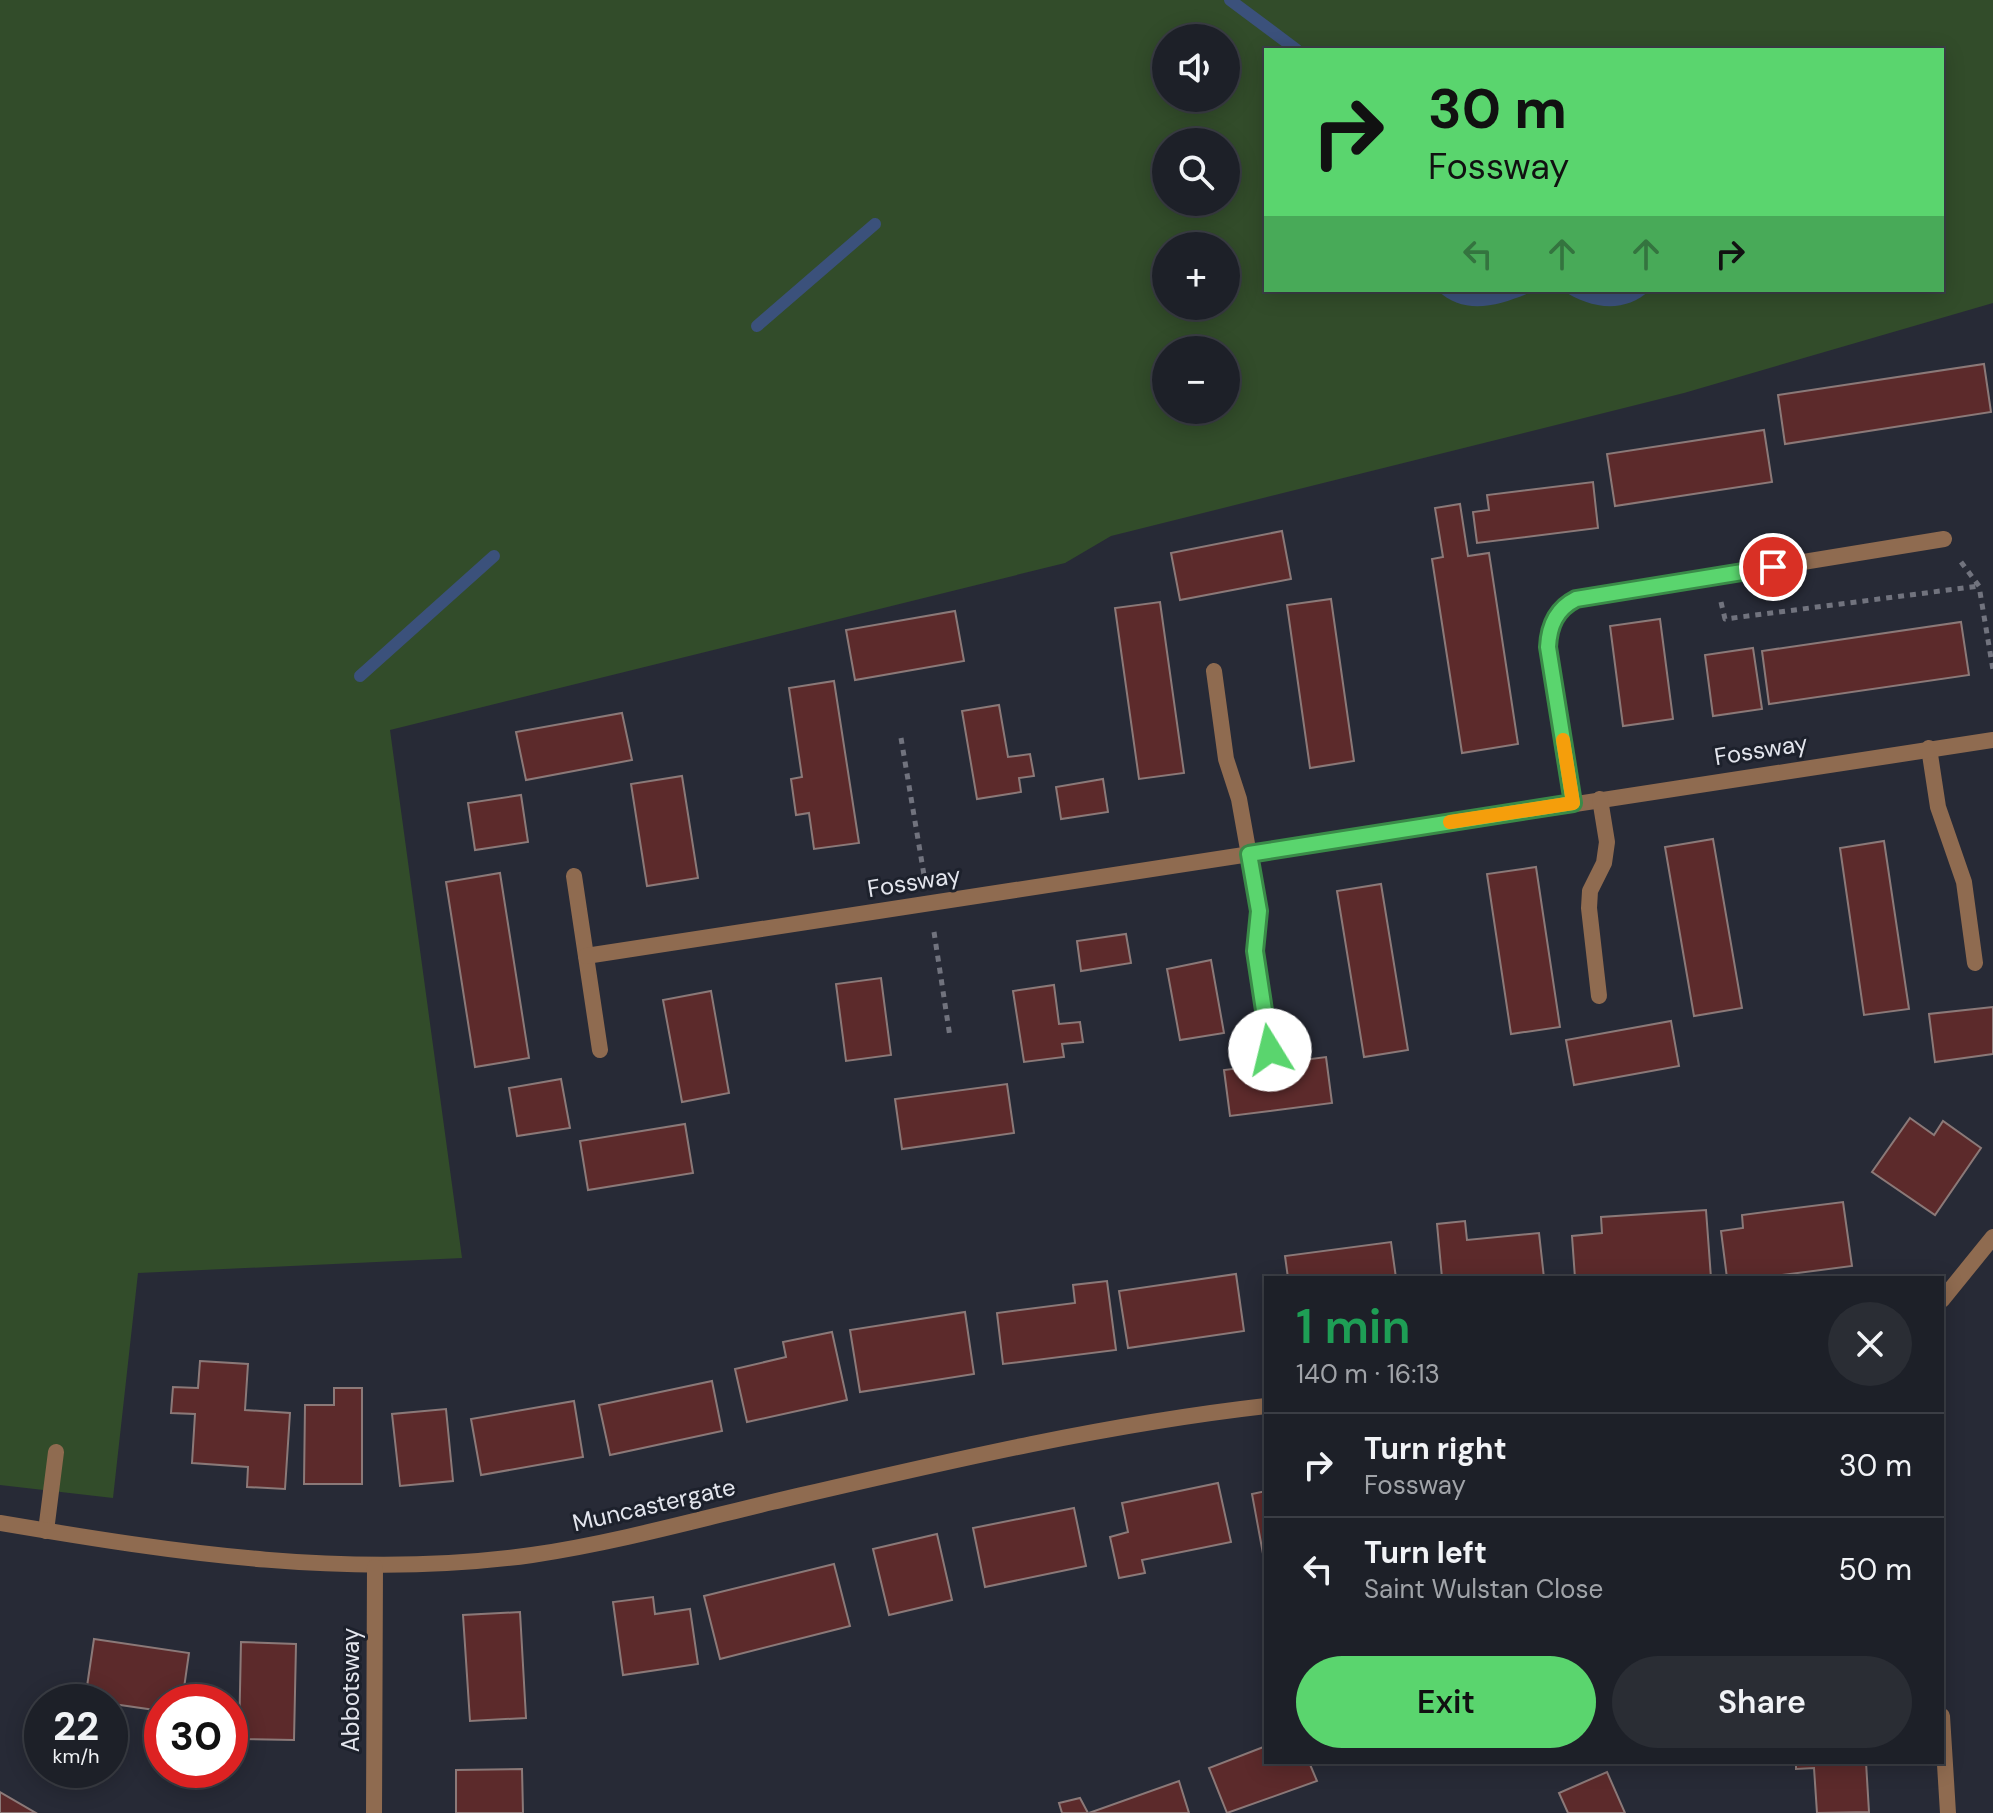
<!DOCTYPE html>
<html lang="en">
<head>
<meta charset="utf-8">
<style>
	body { margin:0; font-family:"DM Sans",sans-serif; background:#2a2d34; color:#f1f3f6; height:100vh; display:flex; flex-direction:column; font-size:30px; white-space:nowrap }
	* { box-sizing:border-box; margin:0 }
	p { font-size:26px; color:#a0a3a8 }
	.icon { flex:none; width:44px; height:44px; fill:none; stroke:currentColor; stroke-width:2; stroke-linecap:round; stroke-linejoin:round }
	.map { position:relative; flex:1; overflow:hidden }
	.panel { position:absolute; left:1264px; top:1276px; width:680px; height:488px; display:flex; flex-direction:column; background:#1d2028; border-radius:0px; box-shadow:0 4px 20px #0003,0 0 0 2px #3b3e45 }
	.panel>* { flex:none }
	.banner { position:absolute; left:1264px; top:48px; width:680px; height:244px; border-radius:0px; box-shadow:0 4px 20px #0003,0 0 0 2px #3b3e45; background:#5ad56e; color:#111; overflow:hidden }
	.buttons { position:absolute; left:1152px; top:24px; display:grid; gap:16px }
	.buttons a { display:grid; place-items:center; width:88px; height:88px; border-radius:50%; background:#1d2028; box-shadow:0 4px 20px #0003,0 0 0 2px #3b3e45; font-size:40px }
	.speed { position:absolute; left:24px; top:1684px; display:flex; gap:16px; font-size:40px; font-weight:700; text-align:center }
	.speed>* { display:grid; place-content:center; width:104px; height:104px; border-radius:50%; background:#1d2028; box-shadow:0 4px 20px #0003,0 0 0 2px #3b3e45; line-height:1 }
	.speed small { font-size:20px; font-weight:400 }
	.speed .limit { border:12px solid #d22; background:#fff; color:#111 }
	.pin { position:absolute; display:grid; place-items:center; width:68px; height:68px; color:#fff; margin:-34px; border:4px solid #fff; border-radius:50%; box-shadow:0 2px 8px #0007 }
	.me { position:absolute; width:88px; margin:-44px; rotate:351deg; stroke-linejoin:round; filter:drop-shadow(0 0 6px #0008) }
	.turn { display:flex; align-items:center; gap:28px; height:168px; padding:0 32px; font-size:36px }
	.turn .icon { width:104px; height:104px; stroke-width:2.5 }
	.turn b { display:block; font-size:56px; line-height:68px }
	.lanes { display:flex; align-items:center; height:76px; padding:0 32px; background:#0003; justify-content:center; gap:40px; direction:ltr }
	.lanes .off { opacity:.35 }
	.round { display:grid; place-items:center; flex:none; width:84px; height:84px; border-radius:42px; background:#2a2d34 }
	.overview { display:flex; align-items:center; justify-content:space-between; height:136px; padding:0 32px }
	h1 { font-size:48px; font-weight:600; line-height:60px; color:#1e9e55 }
	.cta { display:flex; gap:16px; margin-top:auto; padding:16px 32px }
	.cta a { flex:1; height:92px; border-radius:48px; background:#5ad56e; color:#111; font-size:32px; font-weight:600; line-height:92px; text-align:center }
	.cta a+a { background:#2a2d34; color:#f1f3f6 }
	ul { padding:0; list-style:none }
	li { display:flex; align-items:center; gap:24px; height:104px; padding:0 32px; border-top:2px solid #3b3e45 }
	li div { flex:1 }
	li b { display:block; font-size:30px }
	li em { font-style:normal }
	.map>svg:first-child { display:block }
	.green { fill:#324c2a; fill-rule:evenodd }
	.water { fill:#3b517b }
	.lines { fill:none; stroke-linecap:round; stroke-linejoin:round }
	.stream { stroke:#3b517b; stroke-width:12 }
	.building { fill:#5c2a2b; stroke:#8b7978; stroke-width:2 }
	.path { stroke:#71737e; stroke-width:5; stroke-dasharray:6 6; stroke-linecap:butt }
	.lane { stroke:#8f6b50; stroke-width:16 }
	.street { stroke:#8f6b50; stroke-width:16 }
	.route-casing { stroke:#3a8a48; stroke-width:20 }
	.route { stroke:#5ad56e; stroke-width:14 }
	.slow { stroke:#f59e0b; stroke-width:14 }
	.labels { text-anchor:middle; stroke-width:6; stroke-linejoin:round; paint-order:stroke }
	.street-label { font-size:24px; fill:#e3e5ed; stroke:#1d212c }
</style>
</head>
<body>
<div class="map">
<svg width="1993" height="1813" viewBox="0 0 1993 1813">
	<rect width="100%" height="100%" fill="#272a36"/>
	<path class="green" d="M0,0h1993v303l-309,90 -573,143 -46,27 -675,167 72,528 -324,15 -25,225 -113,-13zM1166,38h60v60h-60zM1266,50h676v240h-676zM1166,142h60v60h-60zM1166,246h60v60h-60zM1166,350h60v60h-60z"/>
	<g class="water">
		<path d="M1437,290h99c-33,14 -70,28 -99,0z"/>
		<path d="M1562,290h88c-27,25 -60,18 -88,0z"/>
	</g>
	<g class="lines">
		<g class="stream">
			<polyline points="1230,0 1297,50"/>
			<polyline points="757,326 875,224"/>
			<polyline points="360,676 494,556"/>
		</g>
	</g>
	<g class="building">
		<polygon points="1984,364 1991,412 1785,444 1778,395"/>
		<polygon points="1764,430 1772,482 1615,506 1607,454"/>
		<polygon points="1593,482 1598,528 1477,543 1473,512 1489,510 1487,495"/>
		<polygon points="1460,504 1468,556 1489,553 1518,744 1462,753 1432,559 1443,557 1435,508"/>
		<polygon points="1282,531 1291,579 1180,600 1171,553"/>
		<polygon points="1331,599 1354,761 1310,768 1287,605"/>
		<polygon points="1160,602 1184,773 1139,779 1115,608"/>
		<polygon points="955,611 964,661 855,680 846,630"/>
		<polygon points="1660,619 1673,719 1623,726 1610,626"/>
		<polygon points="1961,622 1969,675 1769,704 1762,651"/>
		<polygon points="1753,648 1762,709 1713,716 1705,655"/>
		<polygon points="834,681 859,843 814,849 809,813 796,815 791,779 802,777 789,688"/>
		<polygon points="999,705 1008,757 1030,754 1034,776 1019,778 1021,792 977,799 962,711"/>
		<polygon points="622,713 632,760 526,780 516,732"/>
		<polygon points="682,776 698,878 647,886 631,784"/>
		<polygon points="1103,779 1108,812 1061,819 1056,787"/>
		<polygon points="521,795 528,842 475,850 468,803"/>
		<polygon points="1713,839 1742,1008 1694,1016 1665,847"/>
		<polygon points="1884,841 1909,1009 1864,1015 1840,848"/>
		<polygon points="1536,867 1560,1027 1511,1034 1487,874"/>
		<polygon points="500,873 529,1058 475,1067 446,882"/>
		<polygon points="1381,884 1408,1050 1364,1057 1337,891"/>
		<polygon points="1126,934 1131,963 1081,971 1077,941"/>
		<polygon points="1211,960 1224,1033 1180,1040 1167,969"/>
		<polygon points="881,978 891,1055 846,1061 836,984"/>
		<polygon points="1054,985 1059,1024 1080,1022 1083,1042 1062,1044 1064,1057 1024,1062 1013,991"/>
		<polygon points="711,991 729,1093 682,1102 663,1000"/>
		<polygon points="1993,1007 1993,1054 1935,1062 1929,1014"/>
		<polygon points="1671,1021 1679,1066 1574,1085 1566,1040"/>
		<polygon points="1326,1057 1332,1103 1230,1116 1224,1070"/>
		<polygon points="561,1079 570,1128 517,1136 509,1088"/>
		<polygon points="1007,1084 1014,1133 902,1149 895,1099"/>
		<polygon points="1910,1118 1934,1135 1943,1121 1981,1148 1935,1215 1872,1172"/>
		<polygon points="685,1124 693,1173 588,1190 580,1141"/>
		<polygon points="1843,1202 1852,1266 1759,1278 1727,1278 1721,1231 1743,1228 1742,1215"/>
		<polygon points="1706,1210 1711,1278 1575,1278 1572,1236 1602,1233 1601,1217"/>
		<polygon points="1465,1221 1467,1240 1539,1233 1544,1278 1442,1278 1437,1224"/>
		<polygon points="1391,1242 1396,1278 1288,1278 1285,1256"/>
		<polygon points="1236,1274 1244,1331 1128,1348 1119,1291"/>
		<polygon points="1107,1281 1116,1350 1003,1364 997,1313 1075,1303 1073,1285"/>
		<polygon points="965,1312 974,1374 860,1392 850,1330"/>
		<polygon points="832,1332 847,1400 747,1422 735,1369 786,1357 783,1342"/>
		<polygon points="200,1361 248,1364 245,1410 290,1413 285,1489 247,1487 248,1467 192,1463 195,1414 171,1413 173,1387 198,1388"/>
		<polygon points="712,1381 722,1431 610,1455 599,1405"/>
		<polygon points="334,1388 362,1388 362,1484 304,1484 305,1405 334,1405"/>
		<polygon points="574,1401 583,1457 481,1475 471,1419"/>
		<polygon points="446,1409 453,1481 400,1486 392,1414"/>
		<polygon points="1218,1483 1231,1542 1142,1560 1145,1573 1119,1578 1110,1537 1128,1532 1122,1503"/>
		<polygon points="1266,1491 1266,1570 1252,1494"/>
		<polygon points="1074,1508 1086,1566 985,1587 973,1528"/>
		<polygon points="937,1534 952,1600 889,1615 873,1549"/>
		<polygon points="834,1564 850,1626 720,1659 704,1596"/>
		<polygon points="653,1597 655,1614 690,1609 698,1664 623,1675 613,1602"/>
		<polygon points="520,1612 526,1718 470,1721 463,1615"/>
		<polygon points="94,1639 189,1653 182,1702 162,1702 162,1711 85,1700"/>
		<polygon points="241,1642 296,1644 294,1740 239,1739"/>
		<polygon points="1266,1746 1266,1762 1309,1762 1317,1781 1227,1813 1209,1768"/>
		<polygon points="1796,1762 1866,1762 1869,1812 1817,1813 1814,1768 1796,1769"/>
		<polygon points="522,1769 523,1813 456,1813 456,1770"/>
		<polygon points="1607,1772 1625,1813 1568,1813 1559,1793"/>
		<polygon points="1179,1781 1189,1813 1089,1813"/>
		<polygon points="0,1792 36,1813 0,1813"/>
		<polygon points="1080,1798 1088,1813 1062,1813 1059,1803"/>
	</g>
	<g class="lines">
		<g class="path">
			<polyline points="1961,562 1979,586 1993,670"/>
			<polyline points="1721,602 1725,619 1979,586"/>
			<polyline points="901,738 924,875"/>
			<polyline points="934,932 950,1037"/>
		</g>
		<polyline class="lane" points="46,1531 56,1452"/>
		<g class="street">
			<polyline points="1214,671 1226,759 1239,799 1259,911 1255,951 1270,1050"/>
			<polyline points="1929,748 1938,807 1964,882 1975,963"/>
			<path d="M1573,803l-25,-156c1,-21 8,-37 28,-48l368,-60"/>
			<polyline points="574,876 600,1050"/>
			<polyline points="586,956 1993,740"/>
			<polyline points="1599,996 1589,908 1590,891 1604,863 1607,842 1600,799"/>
			<polyline points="1942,1300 1993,1237"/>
			<path d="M0,1523c177,30 353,57 532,32 81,-12 161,-34 240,-53 164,-38 327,-77 494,-96"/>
			<polyline points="1942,1716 1948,1813"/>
			<polyline points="374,1813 375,1567"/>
		</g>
	</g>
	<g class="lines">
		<g class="route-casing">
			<path id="route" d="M1270,1050l-15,-99 4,-40 -10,-57 324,-51 -25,-156c1,-21 8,-38 28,-48l197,-32"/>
		</g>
		<use href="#route" class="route"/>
		<polyline class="slow" points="1450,822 1573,803 1563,740"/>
	</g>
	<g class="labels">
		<g class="street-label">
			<text transform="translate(1761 750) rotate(-9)" y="8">Fossway</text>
			<text transform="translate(914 882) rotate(-9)" y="8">Fossway</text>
			<text transform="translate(654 1505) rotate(-13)" y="8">Muncastergate</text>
			<text transform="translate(351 1690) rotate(-90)" y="8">Abbotsway</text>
		</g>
	</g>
</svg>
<div class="buttons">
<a><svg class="icon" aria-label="sound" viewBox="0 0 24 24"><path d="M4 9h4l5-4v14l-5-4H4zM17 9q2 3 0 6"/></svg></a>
<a><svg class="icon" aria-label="search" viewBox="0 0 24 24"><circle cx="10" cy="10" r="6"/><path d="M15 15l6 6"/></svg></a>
<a>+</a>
<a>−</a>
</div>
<div class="speed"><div>22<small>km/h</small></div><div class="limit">30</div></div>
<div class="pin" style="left:1773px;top:567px;background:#d93025"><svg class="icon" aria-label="arrive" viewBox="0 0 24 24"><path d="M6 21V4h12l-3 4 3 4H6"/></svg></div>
<svg class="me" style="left:1270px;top:1050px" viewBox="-20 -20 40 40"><circle r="19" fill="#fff"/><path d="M0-13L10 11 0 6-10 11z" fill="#5ad56e"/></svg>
<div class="banner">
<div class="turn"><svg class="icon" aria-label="right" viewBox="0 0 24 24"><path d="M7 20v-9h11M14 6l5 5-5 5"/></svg><div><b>30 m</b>Fossway</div></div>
<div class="lanes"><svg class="icon off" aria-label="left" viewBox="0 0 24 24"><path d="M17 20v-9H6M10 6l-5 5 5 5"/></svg><svg class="icon off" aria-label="ahead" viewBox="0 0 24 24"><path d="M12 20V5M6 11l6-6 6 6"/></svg><svg class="icon off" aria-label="ahead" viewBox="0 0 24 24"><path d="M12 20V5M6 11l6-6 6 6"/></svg><svg class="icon" aria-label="right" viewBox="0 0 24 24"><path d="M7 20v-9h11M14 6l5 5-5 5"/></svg></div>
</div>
<section class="panel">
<div class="overview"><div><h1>1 min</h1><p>140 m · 16:13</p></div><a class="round"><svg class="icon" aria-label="close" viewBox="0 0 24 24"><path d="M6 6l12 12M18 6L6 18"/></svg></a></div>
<ul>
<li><svg class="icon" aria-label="right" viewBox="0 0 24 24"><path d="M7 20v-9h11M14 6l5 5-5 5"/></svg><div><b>Turn right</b><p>Fossway</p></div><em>30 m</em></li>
<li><svg class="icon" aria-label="left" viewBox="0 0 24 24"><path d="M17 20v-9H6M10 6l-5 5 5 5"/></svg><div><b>Turn left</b><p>Saint Wulstan Close</p></div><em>50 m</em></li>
</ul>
<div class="cta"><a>Exit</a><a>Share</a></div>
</section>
</div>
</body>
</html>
